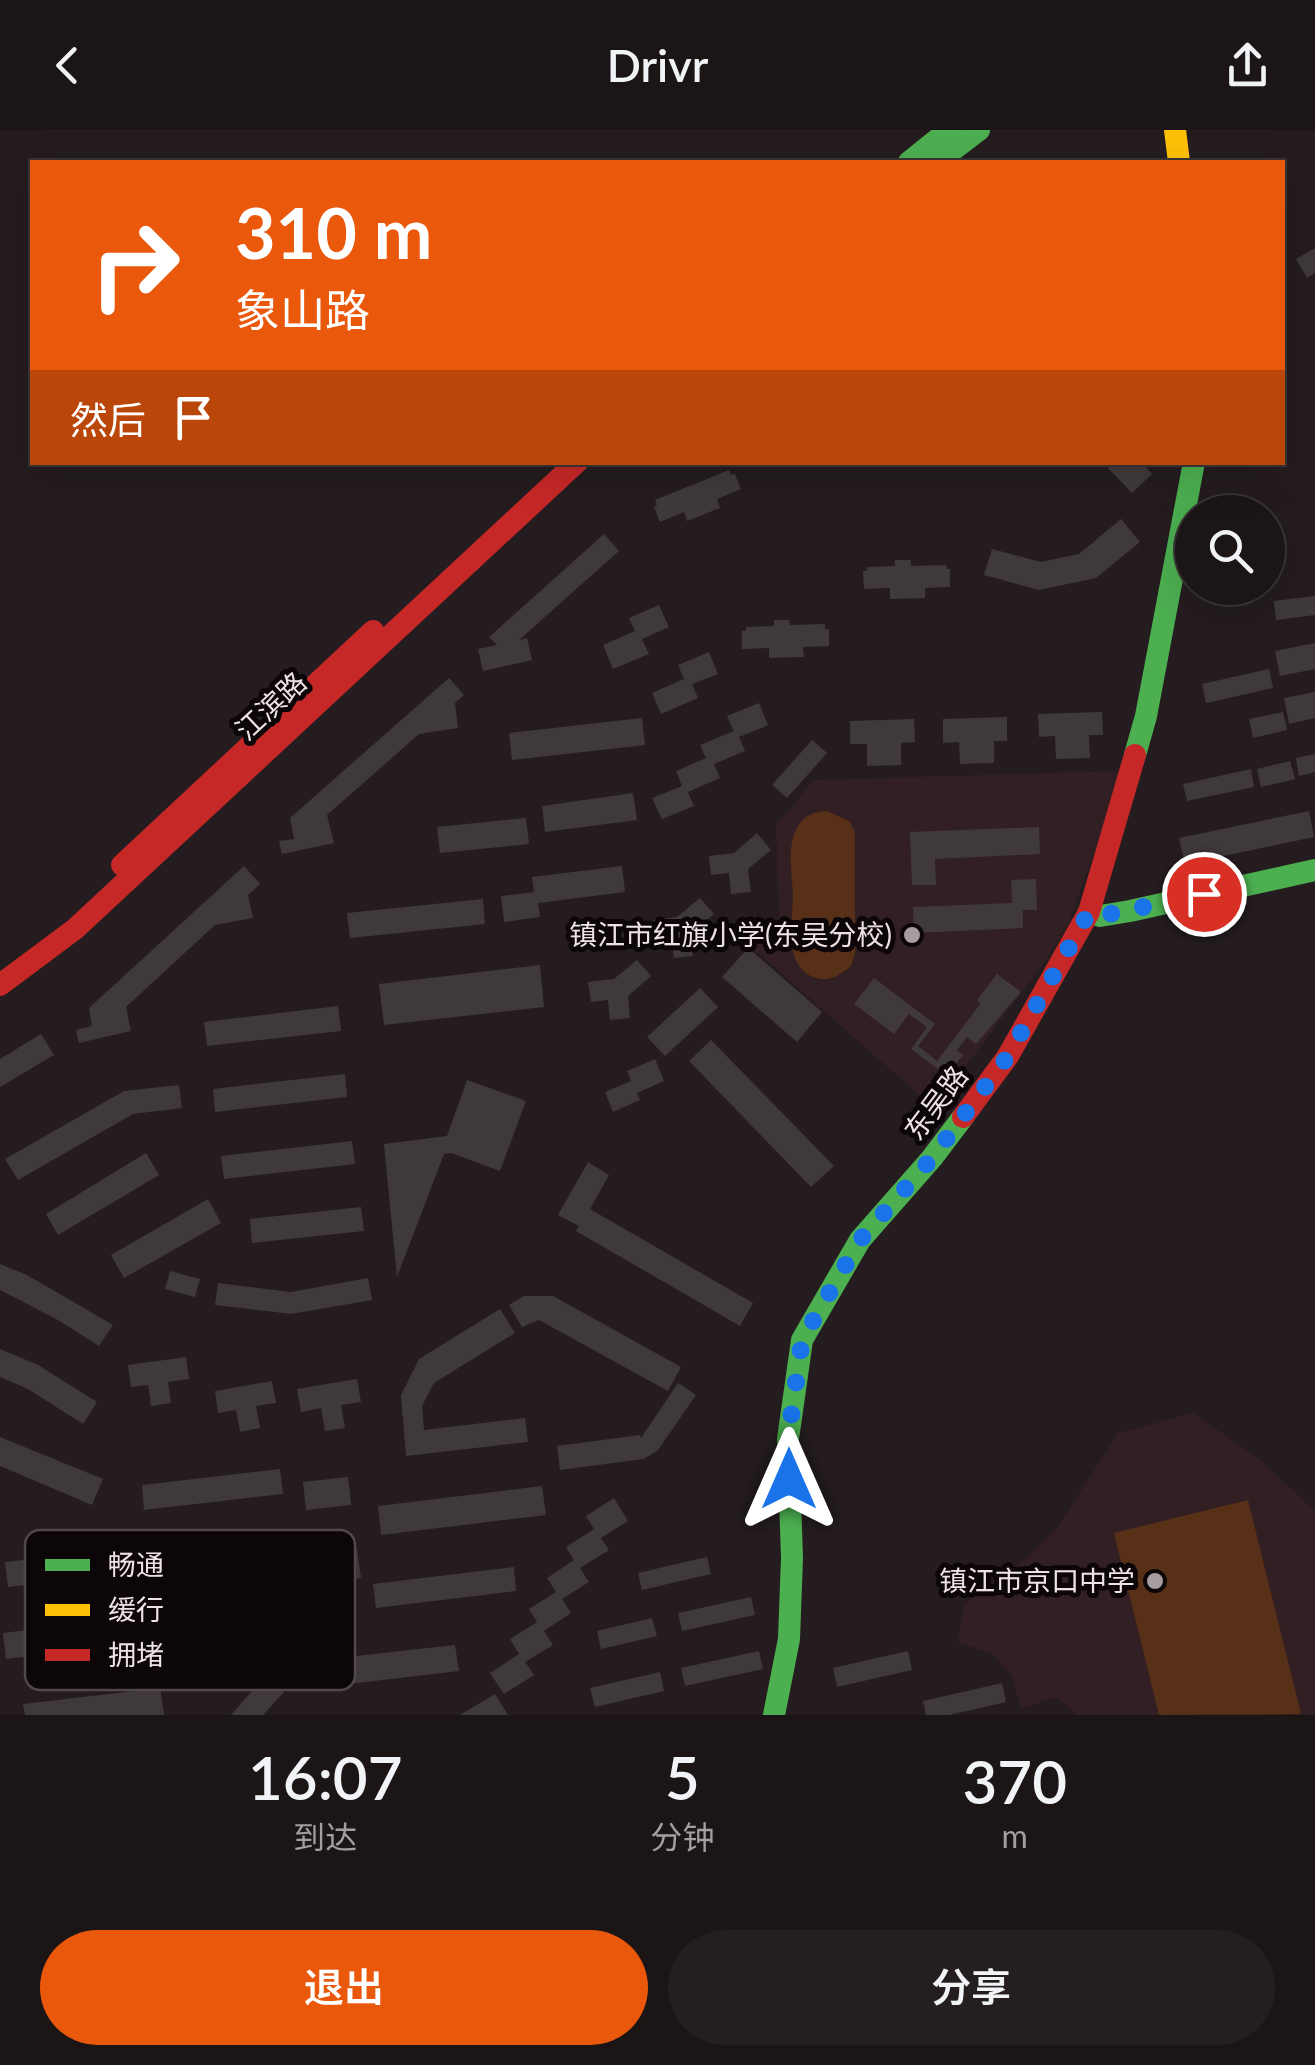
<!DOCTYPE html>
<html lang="zh">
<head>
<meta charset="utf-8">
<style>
	body { margin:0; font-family:Lato,"Noto Sans SC",sans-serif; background:#241e1f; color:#f1f3f6; height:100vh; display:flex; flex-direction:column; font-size:38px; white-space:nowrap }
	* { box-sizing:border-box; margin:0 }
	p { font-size:32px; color:#a09fa1 }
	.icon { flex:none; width:55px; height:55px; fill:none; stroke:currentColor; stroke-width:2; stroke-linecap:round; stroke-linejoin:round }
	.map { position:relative; height:1585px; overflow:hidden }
	.panel { display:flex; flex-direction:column; background:#1b1516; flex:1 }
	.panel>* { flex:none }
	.guide { position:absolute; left:30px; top:30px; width:1255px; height:305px; border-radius:0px; box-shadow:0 10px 40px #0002,0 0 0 2px #393435; background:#ea580c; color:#fff; overflow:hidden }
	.controls { position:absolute; left:1175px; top:365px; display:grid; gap:20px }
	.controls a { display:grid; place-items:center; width:110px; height:110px; border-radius:50%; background:#1b1516; box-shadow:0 10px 40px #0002,0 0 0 2px #393435; font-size:50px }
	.pin { position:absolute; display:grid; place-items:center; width:85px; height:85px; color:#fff; margin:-42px; border:5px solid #fff; border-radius:50%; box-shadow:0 2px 10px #0007 }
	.me { position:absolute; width:110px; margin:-55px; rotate:0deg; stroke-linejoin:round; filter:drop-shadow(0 0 8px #0008) }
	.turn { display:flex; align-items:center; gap:35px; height:210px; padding:0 40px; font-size:45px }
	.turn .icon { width:130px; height:130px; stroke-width:2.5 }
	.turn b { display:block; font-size:70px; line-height:85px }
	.then { display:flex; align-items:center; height:95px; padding:0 40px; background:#0003; gap:20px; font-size:38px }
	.eta { display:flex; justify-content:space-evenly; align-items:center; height:170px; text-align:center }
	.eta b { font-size:60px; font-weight:600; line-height:70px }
	.action { display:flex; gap:20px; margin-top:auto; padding:20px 40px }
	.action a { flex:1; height:115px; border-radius:60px; background:#ea580c; color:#fff; font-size:40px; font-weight:600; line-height:115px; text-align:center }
	.action a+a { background:#241e1f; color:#f1f3f6 }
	header { display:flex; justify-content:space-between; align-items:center; height:130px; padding:0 40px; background:#1b1516; font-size:45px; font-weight:600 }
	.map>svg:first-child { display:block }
	.built { fill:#321f24 }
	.green { fill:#573017 }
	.building { fill:#40393a }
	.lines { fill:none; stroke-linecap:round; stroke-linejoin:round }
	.fast { stroke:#4caf50; stroke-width:22 }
	.slow { stroke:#ffc107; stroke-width:22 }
	.jam { stroke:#c62828; stroke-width:22 }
	.route { stroke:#1a73e8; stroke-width:18; stroke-dasharray:0 32.4 }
	.poi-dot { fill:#a79d9f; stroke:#0c0608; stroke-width:4 }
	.labels { text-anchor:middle; stroke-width:10; stroke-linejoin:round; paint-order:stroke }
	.street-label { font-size:28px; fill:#ede3e5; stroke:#0c0608 }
	.poi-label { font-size:28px; fill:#ede3e5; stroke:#0c0608; text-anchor:end }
	.key { fill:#0c0608; stroke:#50484a; stroke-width:2.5 }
	.key-label { font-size:28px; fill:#ede3e5 }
</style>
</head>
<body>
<header><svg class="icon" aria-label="back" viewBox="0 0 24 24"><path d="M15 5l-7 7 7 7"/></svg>Drivr<svg class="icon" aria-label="share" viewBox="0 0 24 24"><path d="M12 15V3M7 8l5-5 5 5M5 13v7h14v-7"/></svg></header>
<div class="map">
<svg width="1315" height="1585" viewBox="0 0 1315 1585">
	<rect width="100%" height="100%" fill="#241c1e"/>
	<g class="built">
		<polygon points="1123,641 1068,795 1047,829 934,978 747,813 779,796 776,695 814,650"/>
		<polygon points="1193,1283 1261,1330 1315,1381 1315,1585 1077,1585 1057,1567 1021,1579 1012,1547 993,1524 958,1512 964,1474 1026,1429 1056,1399 1118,1303"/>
	</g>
	<g class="green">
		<path d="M827,681l22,10 6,11v121l-4,13c-11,9 -21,16 -35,12 -34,-11 -23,-57 -23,-85 -1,-19 -6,-46 3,-63 7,-14 16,-18 31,-19z"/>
		<polygon points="1248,1370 1301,1584 1159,1585 1114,1403"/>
	</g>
	<g class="building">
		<polygon points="1315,118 1315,143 1307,148 1296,129"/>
		<polygon points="1113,332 1141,332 1152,344 1132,363 1108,338"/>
		<polygon points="729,340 731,345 735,344 741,359 717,369 720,378 687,391 684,382 660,392 654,377 657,375 655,370"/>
		<polygon points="1121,389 1140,412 1096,448 1039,460 984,445 992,419 1041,432 1079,424"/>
		<polygon points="604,404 619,421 519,510 527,508 532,530 483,541 478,519 497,515 489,507"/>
		<polygon points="895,430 911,430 911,436 946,435 947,439 950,439 950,457 925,458 925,468 890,469 890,458 864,459 863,441 867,441 867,437 895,436"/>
		<polygon points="1315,466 1315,485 1276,490 1274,471"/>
		<polygon points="659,475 669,497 642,509 649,524 613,539 603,515 635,501 629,488"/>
		<polygon points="774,490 789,490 790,495 825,494 825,499 829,499 829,516 803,517 804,527 769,528 769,518 742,519 742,501 746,501 746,497 774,496"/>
		<polygon points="1315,513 1315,539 1280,546 1275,521"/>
		<polygon points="709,522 718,544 692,554 698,568 661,584 652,563 684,549 678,535"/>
		<polygon points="1269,539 1273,558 1206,573 1202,554"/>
		<polygon points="449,548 464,565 455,573 458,598 419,604 327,685 334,713 282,724 279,711 294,709 290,688"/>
		<polygon points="1315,562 1315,588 1289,594 1284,568"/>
		<polygon points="759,573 768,595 739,607 745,621 714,634 720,648 688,662 694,676 662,689 652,668 682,656 676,641 706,628 700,615 734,601 727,586"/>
		<polygon points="1102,582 1103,605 1089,605 1090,628 1056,629 1055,606 1039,607 1038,584"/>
		<polygon points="1283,582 1287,600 1253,608 1249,589"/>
		<polygon points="1007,587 1007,611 994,611 994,633 960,634 959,612 943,613 943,589"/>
		<polygon points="642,588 645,615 512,630 509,603"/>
		<polygon points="914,589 915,612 901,613 901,635 867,636 867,614 850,614 850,591"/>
		<polygon points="812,610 827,623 787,668 772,655"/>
		<polygon points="1315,624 1315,642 1299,646 1296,628"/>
		<polygon points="1290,631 1295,649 1261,657 1257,639"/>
		<polygon points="1251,639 1254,657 1187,671 1183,654"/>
		<polygon points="633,663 637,690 545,702 542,676"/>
		<polygon points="1309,681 1314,707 1185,734 1179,708"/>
		<polygon points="526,688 529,714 440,723 437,697"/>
		<polygon points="1039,697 1040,724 935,729 936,755 912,755 910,702"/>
		<polygon points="757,703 771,720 748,739 751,762 731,764 729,743 711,745 709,726 734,723"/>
		<polygon points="244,736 260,754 248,765 253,788 215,795 126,877 131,901 79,913 76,900 92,896 89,878"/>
		<polygon points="622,736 625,762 538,773 540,787 504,792 501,766 534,762 532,747"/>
		<polygon points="1036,749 1037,780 1023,780 1023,798 914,803 913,777 1012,773 1011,750"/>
		<polygon points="700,768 714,784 691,804 693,826 674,828 671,808 654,810 652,790 677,787"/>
		<polygon points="483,769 485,794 350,808 347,783"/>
		<polygon points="748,818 822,882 797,912 722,847"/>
		<polygon points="637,830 651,846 628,866 630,888 610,890 608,870 591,872 588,852 614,849"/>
		<polygon points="540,835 544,877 384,895 379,854"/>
		<polygon points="997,844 1021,862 976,914 967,907 957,920 963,925 947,946 911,919 927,897 909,884 894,904 854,874 874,848 935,894 918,916 937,931 981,873 977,870"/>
		<polygon points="700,858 718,877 665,926 647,907"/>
		<polygon points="338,876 341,901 207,916 204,892"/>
		<polygon points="41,904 54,925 0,957 0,929"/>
		<polygon points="711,910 834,1036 811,1057 689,931"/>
		<polygon points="655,929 664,951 637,963 640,970 613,982 605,962 631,951 627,941"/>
		<polygon points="345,944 347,967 215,982 213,959"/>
		<polygon points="467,950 526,971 500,1041 451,1023 444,1024 397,1147 384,1014 447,1006"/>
		<polygon points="179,955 182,978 133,984 18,1050 5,1029 124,961"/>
		<polygon points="352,1011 355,1034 224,1049 221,1026"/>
		<polygon points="146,1023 159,1045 58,1105 46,1084"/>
		<polygon points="588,1032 609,1045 590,1079 753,1173 740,1196 576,1101 579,1096 558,1085"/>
		<polygon points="208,1069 221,1093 124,1148 111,1125"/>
		<polygon points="361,1077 364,1101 252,1113 250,1089"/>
		<polygon points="0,1134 27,1145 113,1195 99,1216 58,1190 0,1160"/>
		<polygon points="170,1141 200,1149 195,1167 165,1159"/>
		<polygon points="368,1148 372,1170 291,1184 215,1175 218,1153 291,1162"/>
		<polygon points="524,1166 553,1166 681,1237 668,1261 539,1190 522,1197 509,1175"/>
		<polygon points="500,1179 515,1203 434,1253 422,1276 424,1300 525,1288 528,1312 406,1326 401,1265 419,1229"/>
		<polygon points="0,1219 38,1235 97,1272 83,1294 28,1259 0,1247"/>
		<polygon points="186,1227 189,1249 168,1252 171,1273 151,1276 148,1255 131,1257 128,1235"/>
		<polygon points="357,1249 361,1272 341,1275 345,1298 325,1301 321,1278 301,1282 297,1259"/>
		<polygon points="272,1251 276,1273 256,1276 260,1298 240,1302 236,1280 218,1283 215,1261"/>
		<polygon points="678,1253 696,1265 658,1320 644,1329 560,1340 557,1316 640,1305 641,1308"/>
		<polygon points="0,1307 103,1349 92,1375 0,1336"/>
		<polygon points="280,1339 283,1364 144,1380 142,1355"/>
		<polygon points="348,1347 351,1375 306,1380 303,1352"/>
		<polygon points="542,1356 546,1385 381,1405 378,1376"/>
		<polygon points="614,1368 628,1391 601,1408 609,1420 580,1438 589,1452 562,1469 571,1483 544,1501 553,1515 525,1532 534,1545 504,1564 490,1543 519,1524 510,1509 537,1492 529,1479 556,1462 547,1448 574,1430 566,1417 594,1399 586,1386"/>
		<polygon points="136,1418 139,1442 8,1457 5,1432"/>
		<polygon points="357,1419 361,1448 315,1453 311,1425"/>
		<polygon points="707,1427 711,1444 642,1460 638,1443"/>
		<polygon points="514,1437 516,1461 376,1478 373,1454"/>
		<polygon points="751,1467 755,1485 682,1501 678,1483"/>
		<polygon points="127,1488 130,1514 6,1529 3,1503"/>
		<polygon points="652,1488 657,1506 601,1519 597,1501"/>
		<polygon points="455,1515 459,1541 332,1556 329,1529"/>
		<polygon points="759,1521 763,1539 685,1556 681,1538"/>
		<polygon points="908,1521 912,1540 837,1557 833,1538"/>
		<polygon points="660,1542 664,1561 595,1577 590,1558"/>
		<polygon points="266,1545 284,1562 263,1585 231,1585"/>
		<polygon points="1002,1553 1006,1572 949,1585 926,1585 923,1571"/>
		<polygon points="160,1558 164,1585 25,1585 23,1574"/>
		<polygon points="495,1564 508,1585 460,1585"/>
	</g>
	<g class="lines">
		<g class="fast">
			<polyline points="909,32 949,0"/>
			<polyline points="937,32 979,0"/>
			<polyline points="1135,625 1146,586 1194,332"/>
			<polyline points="1089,782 1100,786 1130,781 1315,740"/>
			<polyline points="774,1585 789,1509 792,1428 788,1309 802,1210 860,1110 932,1028 963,987"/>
		</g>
		<polyline class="slow" points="1175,0 1179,32"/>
		<g class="jam">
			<polyline points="122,735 373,501"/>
			<polyline points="0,855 75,799 577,332"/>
			<polyline points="963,987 1008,926 1089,782 1135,625"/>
		</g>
	</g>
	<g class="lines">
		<polyline class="route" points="789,1349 788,1309 802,1210 860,1110 932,1028 1008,926 1089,782 1100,786 1204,764"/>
	</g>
	<g class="poi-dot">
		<circle cx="912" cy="805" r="10"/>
		<circle cx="1155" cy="1451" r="10"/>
	</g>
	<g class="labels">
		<g class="street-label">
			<text transform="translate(271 576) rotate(-43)" y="10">江滨路</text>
			<text transform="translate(936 973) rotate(-53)" y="10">东吴路</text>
		</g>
		<g class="poi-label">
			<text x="892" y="815">镇江市红旗小学(东吴分校)</text>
			<text x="1135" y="1461">镇江市京口中学</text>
		</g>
	</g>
	<rect x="25" y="1400" width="330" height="160" rx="15" class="key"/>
	<rect x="45" y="1429" width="45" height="12" fill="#4caf50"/>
	<rect x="45" y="1474" width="45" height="12" fill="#ffc107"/>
	<rect x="45" y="1519" width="45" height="12" fill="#c62828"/>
	<g class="key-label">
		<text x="108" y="1445">畅通</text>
		<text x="108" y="1490">缓行</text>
		<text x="108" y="1535">拥堵</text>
	</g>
</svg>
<div class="controls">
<a><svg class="icon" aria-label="search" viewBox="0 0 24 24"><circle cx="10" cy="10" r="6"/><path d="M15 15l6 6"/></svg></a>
</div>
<div class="pin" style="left:1204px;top:764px;background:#d93025"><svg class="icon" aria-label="arrive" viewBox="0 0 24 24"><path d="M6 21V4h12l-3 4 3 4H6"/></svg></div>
<svg class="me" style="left:789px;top:1349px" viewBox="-20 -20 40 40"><path d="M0-17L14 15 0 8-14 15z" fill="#1a73e8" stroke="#fff" stroke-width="4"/></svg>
<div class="guide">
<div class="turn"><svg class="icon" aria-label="right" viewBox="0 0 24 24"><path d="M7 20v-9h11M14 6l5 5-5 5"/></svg><div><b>310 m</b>象山路</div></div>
<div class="then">然后<svg class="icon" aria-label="arrive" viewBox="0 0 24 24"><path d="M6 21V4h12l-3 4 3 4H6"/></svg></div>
</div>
</div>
<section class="panel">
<div class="eta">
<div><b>16:07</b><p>到达</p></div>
<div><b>5</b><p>分钟</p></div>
<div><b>370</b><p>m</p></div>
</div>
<div class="action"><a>退出</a><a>分享</a></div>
</section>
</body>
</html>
